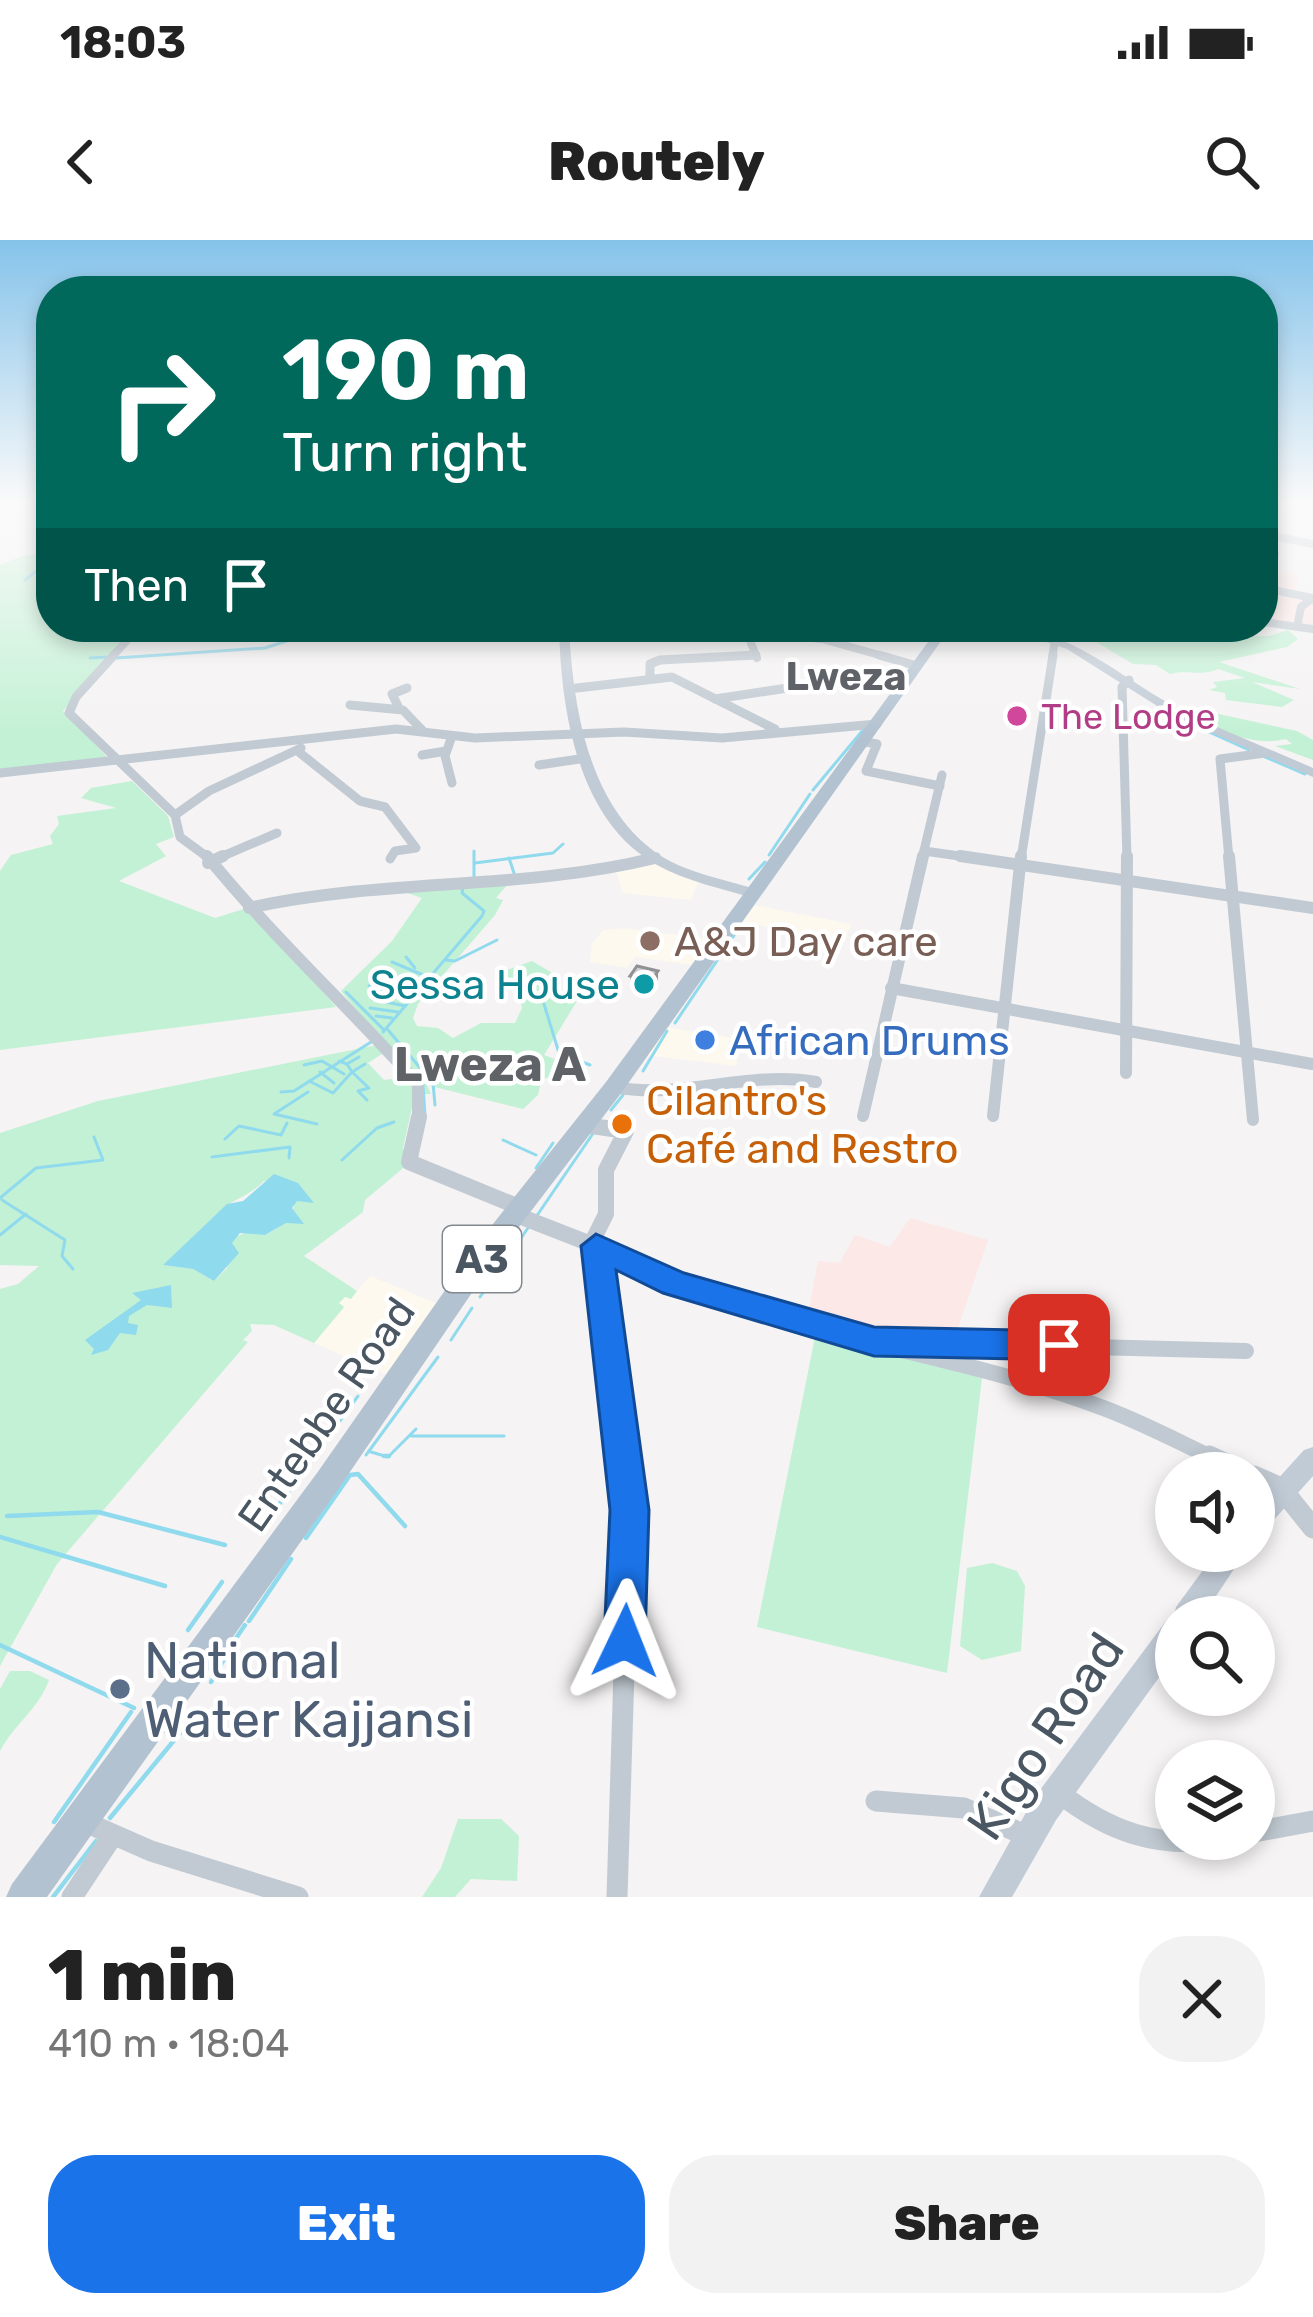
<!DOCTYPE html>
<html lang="en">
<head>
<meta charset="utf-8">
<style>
	body { margin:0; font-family:Rubik,sans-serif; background:#f2f2f2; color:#222; height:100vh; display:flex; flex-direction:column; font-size:45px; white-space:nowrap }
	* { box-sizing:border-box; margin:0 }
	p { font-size:39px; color:#767676 }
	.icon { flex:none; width:66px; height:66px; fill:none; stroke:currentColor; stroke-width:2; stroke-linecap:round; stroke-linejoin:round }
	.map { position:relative; height:1657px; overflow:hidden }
	.details { display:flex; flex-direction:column; background:#fff; flex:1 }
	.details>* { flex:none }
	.top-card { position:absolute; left:36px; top:36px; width:1242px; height:366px; border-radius:48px; box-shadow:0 6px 18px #0003; background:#00695c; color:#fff; overflow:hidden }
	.fabs { position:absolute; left:1155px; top:1212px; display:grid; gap:24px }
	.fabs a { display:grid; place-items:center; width:120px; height:120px; border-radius:50%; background:#fff; box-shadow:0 6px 18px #0003; font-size:60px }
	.pin { position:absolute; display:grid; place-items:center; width:102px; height:102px; color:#fff; margin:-51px; border-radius:24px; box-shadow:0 6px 18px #0006 }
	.me { position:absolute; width:132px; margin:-66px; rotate:2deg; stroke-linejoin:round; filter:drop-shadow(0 0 9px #0008) }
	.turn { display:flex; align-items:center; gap:42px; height:252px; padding:0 48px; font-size:54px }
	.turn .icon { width:156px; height:156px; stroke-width:2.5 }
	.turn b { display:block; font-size:84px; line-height:102px }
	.then { display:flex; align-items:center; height:114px; padding:0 48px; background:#0003; gap:24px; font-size:45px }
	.round { display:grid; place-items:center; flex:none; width:126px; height:126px; border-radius:48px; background:#f2f2f2 }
	.headline { display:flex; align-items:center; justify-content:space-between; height:204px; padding:0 48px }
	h1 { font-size:72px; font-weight:800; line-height:90px }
	.primary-button { display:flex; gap:24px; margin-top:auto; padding:24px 48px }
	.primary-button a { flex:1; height:138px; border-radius:48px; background:#1a73e8; color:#fff; font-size:48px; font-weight:800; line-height:138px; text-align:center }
	.primary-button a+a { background:#f2f2f2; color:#222 }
	.status { display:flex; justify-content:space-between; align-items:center; height:84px; padding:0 60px; background:#fff; direction:ltr }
	.status svg { height:33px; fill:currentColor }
	header { display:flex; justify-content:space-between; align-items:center; height:156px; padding:0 48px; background:#fff; font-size:54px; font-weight:800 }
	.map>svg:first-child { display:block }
	.commercial { fill:#fdf9ef }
	.medical { fill:#fce8e6 }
	.green { fill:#c3f1d5; fill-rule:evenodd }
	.water { fill:#90daee }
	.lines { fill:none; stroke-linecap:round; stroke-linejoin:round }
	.stream-far1 { stroke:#90daee; stroke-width:3 }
	.stream { stroke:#90daee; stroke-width:4.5 }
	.street-far4 { stroke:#c1cad2; stroke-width:8 }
	.street-far3 { stroke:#c1cad2; stroke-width:9 }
	.street-far2 { stroke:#c1cad2; stroke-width:12 }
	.street-far1 { stroke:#c1cad2; stroke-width:16 }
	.street { stroke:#c1cad2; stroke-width:21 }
	.secondary { fill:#c1cbd6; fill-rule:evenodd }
	.primary { fill:#b3c2d1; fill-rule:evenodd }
	.wall { fill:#b0b2b7 }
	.shaded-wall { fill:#909195 }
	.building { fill:#cdcfd5; stroke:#909195; stroke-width:3 }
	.route { fill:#1a73e8; stroke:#114b97; stroke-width:3 }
	.hotel-dot { fill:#d1479c; stroke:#fff; stroke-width:4.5 }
	.education-dot { fill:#8d6e63; stroke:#fff; stroke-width:4.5 }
	.culture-dot { fill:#0f9aa8; stroke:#fff; stroke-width:4.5 }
	.shop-dot { fill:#3f7fe0; stroke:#fff; stroke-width:4.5 }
	.food-dot { fill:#e8710a; stroke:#fff; stroke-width:4.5 }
	.service-dot { fill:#5c6f8a; stroke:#fff; stroke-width:4.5 }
	.labels { text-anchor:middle; stroke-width:9; stroke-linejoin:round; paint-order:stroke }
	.far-hotel-label { font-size:36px; fill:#b23c85; stroke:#fff; text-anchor:start }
	.far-quarter-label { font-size:39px; font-weight:bold; fill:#5f6368; stroke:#fff }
	.shield { fill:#fff; stroke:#808990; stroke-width:3 }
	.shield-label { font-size:39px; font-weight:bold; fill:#4a5661 }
	.education-label { font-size:42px; fill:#785e54; stroke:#fff; text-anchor:start }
	.culture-label { font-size:42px; fill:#0d838f; stroke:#fff; text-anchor:end }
	.shop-label { font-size:42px; fill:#366cbe; stroke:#fff; text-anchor:start }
	.food-label { font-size:42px; fill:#c56008; stroke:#fff; text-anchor:start }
	.street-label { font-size:42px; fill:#4a5661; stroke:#fff }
	.quarter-label { font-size:48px; font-weight:bold; fill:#5f6368; stroke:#fff }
	.near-service-label { font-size:51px; fill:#4e5e75; stroke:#fff; text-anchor:start }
	.near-street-label { font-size:51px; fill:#4a5661; stroke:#fff }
</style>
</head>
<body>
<div class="status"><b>18:03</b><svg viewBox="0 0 49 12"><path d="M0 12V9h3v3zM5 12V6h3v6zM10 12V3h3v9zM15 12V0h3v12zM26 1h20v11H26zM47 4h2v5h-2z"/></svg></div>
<header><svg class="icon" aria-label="back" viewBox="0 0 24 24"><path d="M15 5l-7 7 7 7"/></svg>Routely<svg class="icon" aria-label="search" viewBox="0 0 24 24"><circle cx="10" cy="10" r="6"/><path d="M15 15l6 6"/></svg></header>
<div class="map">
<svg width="1313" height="1657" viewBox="0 0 1313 1657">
	<rect width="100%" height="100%" fill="#f5f3f3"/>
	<g class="commercial">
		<polygon points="650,621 700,638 691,660 623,653 615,629"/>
		<polygon points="754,665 851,684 845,702 742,682"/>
		<polygon points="624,688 710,699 693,725 635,717 627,728 590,722 592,703 603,690"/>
		<polygon points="665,787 741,799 736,826 645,815"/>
		<polygon points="370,1036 441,1065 394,1138 314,1103 344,1068 339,1064 345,1056 351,1058"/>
	</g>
	<g class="medical">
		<polygon points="1263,328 1299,334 1295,354 1313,356 1313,388 1263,381"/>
		<polygon points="910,978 988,1000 954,1099 896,1096 808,1076 818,1021 840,1023 855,995 890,1007"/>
	</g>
	<g class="green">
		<polygon points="51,313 51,387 136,387 63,471 107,517 0,530 0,325 22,316"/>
		<path d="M1026,387h55l19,9 17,-2 -12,-7h116l-17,10 64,-1 20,-6 10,9 -11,8 -68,15 81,27 -48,-7 42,18 -12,7 -56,-7 -1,-7 -16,-3 8,-3 -4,-5 32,-4 -27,-9c-18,8 -30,0 -48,5l-14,-9 -23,-1 -42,-25z"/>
		<path d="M1209,472l88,19 16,9v20l-38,-14 17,-2 -6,-5c-28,7 -58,-4 -82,-18z"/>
		<polygon points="132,541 168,576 174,597 156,604 166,616 119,641 215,678 250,667 336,767 0,810 0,631 11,615 53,604 50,596 59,584 57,576 116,568 81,558 91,548"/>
		<polygon points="512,639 496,658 503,660 495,675 418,764 413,778 417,786 438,788 453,798 481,783 515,783 522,768 516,740 500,740 498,733 532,721 559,737 554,748 577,761 544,815 571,825 541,841 538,855 523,869 427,845 431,854 425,854 341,751 392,701 422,658 404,652"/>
		<path d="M377,805l8,7 -17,11 16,17 23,-3 9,12 -13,59 5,16 -43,36 -2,12 -59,44 53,35 -6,8 -6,-2 -6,6 5,4 -30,36 -40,-18 -24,-1 2,7 -9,9 5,2 -191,222 -57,102v-377l18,-5 21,-18 -39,-1v-132l98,-32zM264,941l30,4c5,25 -6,39 -29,50l-18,-3 -14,6 -6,30 -13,13 -21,-12 -29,-4c20,-20 39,-38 60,-57 10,-9 24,-11 40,-27z"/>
		<polygon points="816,1092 982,1138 947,1433 757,1387"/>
		<polygon points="992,1323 1017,1331 1025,1346 1021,1411 982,1420 960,1406 967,1328"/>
		<path d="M10,1431h20l19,9c-11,30 -34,43 -49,71v-62z"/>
		<polygon points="458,1579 501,1579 519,1596 517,1641 471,1639 455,1657 422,1657 441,1628"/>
	</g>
	<g class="water">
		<polygon points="274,934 298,943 314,963 297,961 292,968 304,984 286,983 265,995 240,993 232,1003 239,1013 214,1041 193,1029 163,1025 227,964 243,961"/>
		<polygon points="171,1045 172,1068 147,1065 129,1076 128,1083 138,1085 136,1095 120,1093 108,1110 91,1115 94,1109 85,1100 141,1060 132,1053"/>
	</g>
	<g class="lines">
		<g class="stream-far1">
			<polyline points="25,340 51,319"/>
			<polyline points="90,418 106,417"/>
			<polyline points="116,418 265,408 329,387"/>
			<polyline points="1198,487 1249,510"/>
			<polyline points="1263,516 1305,534"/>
			<polyline points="813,550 863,490"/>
			<polyline points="474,611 474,637"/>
			<polyline points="769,615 810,554"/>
			<polyline points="509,618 514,633"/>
			<polyline points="475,623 553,613 563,604"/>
			<polyline points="749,639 765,622"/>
			<polyline points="406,717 415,728"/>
			<polyline points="445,720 455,721 497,700"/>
			<polyline points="392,722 428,737"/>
			<polyline points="384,731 409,747"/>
			<polyline points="377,738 415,751"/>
			<polyline points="369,746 407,758"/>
			<polyline points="346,752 383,789"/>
			<polyline points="372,759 405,766"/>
			<polyline points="544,764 559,813 590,825"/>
			<polyline points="370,768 398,772"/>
			<polyline points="376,776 392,778"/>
			<polyline points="675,783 741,685"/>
			<polyline points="388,790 433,843 435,865"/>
			<polyline points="383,792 482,676 484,671 462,653 463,647"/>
			<polyline points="339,821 347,824 359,817"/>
			<polyline points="347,824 352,832 365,824"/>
			<polyline points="304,825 322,821 344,834"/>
			<polyline points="643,831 667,791"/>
			<polyline points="320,832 334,843"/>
			<polyline points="309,841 333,853 352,832 369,848 358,851 367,860"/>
			<polyline points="423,845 425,876"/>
			<polyline points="281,852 294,851 371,802"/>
			<polyline points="308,852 274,874 317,884"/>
			<polyline points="611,870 623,855"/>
			<polyline points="225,899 239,886 281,895 287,883"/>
			<polyline points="503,900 536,915"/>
			<polyline points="212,917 290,907 289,918"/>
			<polyline points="342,920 377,888 394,882"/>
			<polyline points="536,928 553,903"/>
			<polyline points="0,958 36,928 103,920 94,897"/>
			<polyline points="2,960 65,1000 62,1016 73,1029"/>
			<polyline points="538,974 594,892"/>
			<polyline points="0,995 26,974"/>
			<polyline points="480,1057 528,988"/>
			<polyline points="451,1100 472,1068"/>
			<polyline points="411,1196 504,1196"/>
			<polyline points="371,1212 388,1217 416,1189"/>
			<polyline points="366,1215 438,1117"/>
			<polyline points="312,1219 358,1156"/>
		</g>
		<g class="stream">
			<polyline points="384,1216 389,1216"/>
			<polyline points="275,1270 314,1216"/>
			<polyline points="7,1276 98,1272 225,1305"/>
			<polyline points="0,1297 165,1346"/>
			<polyline points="306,1298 350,1235 358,1234 405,1286"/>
			<polyline points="249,1381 291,1319"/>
			<polyline points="188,1390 222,1342"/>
			<polyline points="234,1401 245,1385"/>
			<polyline points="0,1405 134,1468"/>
			<polyline points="211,1442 227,1414"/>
			<polyline points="110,1578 190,1481"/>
			<polyline points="54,1582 131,1472"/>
			<polyline points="53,1657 96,1601"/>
		</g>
		<g class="street-far4">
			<polyline points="45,262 51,271"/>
			<polyline points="1263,294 1313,304"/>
			<polyline points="1263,312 1275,314"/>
			<polyline points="1263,348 1313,358"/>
			<polyline points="1263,382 1313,389"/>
			<polyline points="1297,387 1301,367 1313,358"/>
			<polyline points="745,388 757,418"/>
			<polyline points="747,392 822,399 890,418"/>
			<polyline points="111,418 139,387"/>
			<polyline points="1052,418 1055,400"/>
		</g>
		<g class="street-far3">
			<polyline points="114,415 76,457 69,473 175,575 180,597 210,619"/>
			<polyline points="879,415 917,426"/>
			<polyline points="650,438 650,424 660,420 756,415"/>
			<polyline points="568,449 672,437 775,489"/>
			<polyline points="715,459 794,447"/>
			<polyline points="350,465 403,470 423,491"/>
			<polyline points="398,466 392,454 407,448"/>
			<polyline points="452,496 445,516 452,543"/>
			<polyline points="865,502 877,504 866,531 940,546"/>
			<polyline points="300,513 360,561 385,567 416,608 395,611 390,619"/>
			<polyline points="422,515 446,511"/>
			<polyline points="539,525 586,518"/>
			<polyline points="0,533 396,489 475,498 624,492 722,498 877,484"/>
			<polyline points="175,575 209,551 301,508"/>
			<polyline points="924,611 981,619"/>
			<polyline points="216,619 277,593"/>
			<polyline points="650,619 655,618"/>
			<polyline points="922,619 942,535"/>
			<polyline points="1021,619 1053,415"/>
			<polyline points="1127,619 1122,447 1129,440"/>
			<polyline points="1229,619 1220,519 1265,513"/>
		</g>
		<g class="street-far2">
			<path d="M207,616c65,80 142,151 211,228v36"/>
			<polyline points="960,616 1313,668"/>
			<polyline points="1229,616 1253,880"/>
			<polyline points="208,623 223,616"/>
			<path d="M249,668c134,-30 272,-17 406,-50"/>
			<polyline points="891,748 1312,824"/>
			<polyline points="1126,833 1127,616"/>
			<path d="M614,847c68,13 133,-17 202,-5"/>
			<polyline points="863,876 923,616"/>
			<polyline points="993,876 1021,616"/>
		</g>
		<g class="street-far1">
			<polyline points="419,877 409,922 519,967"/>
			<polyline points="585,885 626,891 606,930 606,974 591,1004"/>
			<polyline points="514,974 596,1006 623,1219"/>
			<path d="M596,1006c156,89 344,99 510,163 37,14 73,33 109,50"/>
			<polyline points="897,1102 1246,1111"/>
		</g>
		<g class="street">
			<polyline points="1209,1216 1246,1233"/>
			<polyline points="1254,1236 1281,1248 1313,1288"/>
			<path d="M1058,1552c51,40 100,57 164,47"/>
			<polyline points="876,1561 964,1568 1027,1596"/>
			<polyline points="85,1582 151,1611 298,1657"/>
			<polyline points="1254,1592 1313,1581"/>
			<polyline points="72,1657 113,1595"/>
			<polyline points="617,1657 629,1270 622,1216"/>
		</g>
		<g class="secondary">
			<path d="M559,387h10c4,80 19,181 92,229 29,18 66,24 98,34v6l-5,2c-32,-9 -68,-17 -97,-33 -80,-44 -96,-156 -98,-238z"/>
			<path d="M1001,387c71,0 123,55 184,85 41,20 85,37 128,56v9l-140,-61 -106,-67z"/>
			<polygon points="1313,1207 1313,1236 1263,1292 1254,1295 1254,1265 1304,1210"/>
			<polygon points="1217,1311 1246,1311 1202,1377 1176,1377 1176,1414 1056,1580 1012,1657 979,1657 1034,1558 1166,1381 1173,1379 1176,1367"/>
		</g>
		<polygon class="primary" points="939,387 951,387 622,852 499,1013 337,1251 47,1657 6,1657 12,1644 317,1233 481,999 606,842"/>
	</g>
	<polygon class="wall" points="630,736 658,741 651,751 630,746"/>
	<polygon class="shaded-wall" points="658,731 658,741 651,751 651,741"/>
	<polygon class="building" points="637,726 658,731 651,741 630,736"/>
	<linearGradient id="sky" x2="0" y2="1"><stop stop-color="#85c3ea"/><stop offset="0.53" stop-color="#fafafa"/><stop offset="1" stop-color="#fafafa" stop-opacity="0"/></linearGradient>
	<rect width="1313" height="494" fill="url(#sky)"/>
	<polygon class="route" points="596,994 684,1033 874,1087 1059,1091 1071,1095 1076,1105 1071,1115 1059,1120 874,1116 663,1053 616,1030 649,1270 645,1401 639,1416 625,1422 610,1416 604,1401 610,1270 581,1006"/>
	<circle class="hotel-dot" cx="1017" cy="476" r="12"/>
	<circle class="education-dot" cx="650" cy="701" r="12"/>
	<circle class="culture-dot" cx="644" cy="744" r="12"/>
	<circle class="shop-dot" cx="705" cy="800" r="12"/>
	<circle class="food-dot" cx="622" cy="884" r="12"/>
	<circle class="service-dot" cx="120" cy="1449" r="12"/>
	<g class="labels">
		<g class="far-hotel-label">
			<text x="1041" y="489">The Lodge</text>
		</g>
		<g class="far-quarter-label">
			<text x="846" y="450">Lweza</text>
		</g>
		<rect class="shield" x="443" y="986" width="78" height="66" rx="9"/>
		<g class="shield-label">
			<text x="482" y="1033">A3</text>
		</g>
		<g class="education-label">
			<text x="674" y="716">A&amp;J Day care</text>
		</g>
		<g class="culture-label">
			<text x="620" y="759">Sessa House</text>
		</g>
		<g class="shop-label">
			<text x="729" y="815">African Drums</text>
		</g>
		<g class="food-label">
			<text x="646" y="875">Cilantro's<tspan x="646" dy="48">Café and Restro</tspan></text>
		</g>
		<g class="street-label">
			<text transform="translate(326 1174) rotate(-55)" y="15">Entebbe Road</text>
		</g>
		<g class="quarter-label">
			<text x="490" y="841">Lweza A</text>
		</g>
		<g class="near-service-label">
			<text x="144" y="1438">National<tspan x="144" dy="59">Water Kajjansi</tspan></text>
		</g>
		<g class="near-street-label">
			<text transform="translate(1045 1496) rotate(-56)" y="18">Kigo Road</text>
		</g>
	</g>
</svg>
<div class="fabs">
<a><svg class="icon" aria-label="sound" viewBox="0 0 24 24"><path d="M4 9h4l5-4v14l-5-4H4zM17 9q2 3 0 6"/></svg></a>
<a><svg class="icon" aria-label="search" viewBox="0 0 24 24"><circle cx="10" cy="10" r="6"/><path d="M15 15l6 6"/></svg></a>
<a><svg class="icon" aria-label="layers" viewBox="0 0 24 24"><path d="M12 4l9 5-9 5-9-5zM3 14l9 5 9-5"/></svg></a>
</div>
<div class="pin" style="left:1059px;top:1105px;background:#d93025"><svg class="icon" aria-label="arrive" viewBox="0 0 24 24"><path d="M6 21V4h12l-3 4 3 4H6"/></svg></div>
<svg class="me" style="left:625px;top:1401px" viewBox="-20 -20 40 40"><path d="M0-17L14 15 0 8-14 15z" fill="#1a73e8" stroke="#fff" stroke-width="4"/></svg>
<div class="top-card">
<div class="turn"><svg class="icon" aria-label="right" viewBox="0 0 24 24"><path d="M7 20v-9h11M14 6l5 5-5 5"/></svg><div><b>190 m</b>Turn right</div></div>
<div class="then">Then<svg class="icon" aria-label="arrive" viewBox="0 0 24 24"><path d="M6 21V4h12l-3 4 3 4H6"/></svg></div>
</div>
</div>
<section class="details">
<div class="headline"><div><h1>1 min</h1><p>410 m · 18:04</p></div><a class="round"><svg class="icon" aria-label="close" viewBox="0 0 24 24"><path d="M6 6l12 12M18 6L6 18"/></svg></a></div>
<div class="primary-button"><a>Exit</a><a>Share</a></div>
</section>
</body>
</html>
